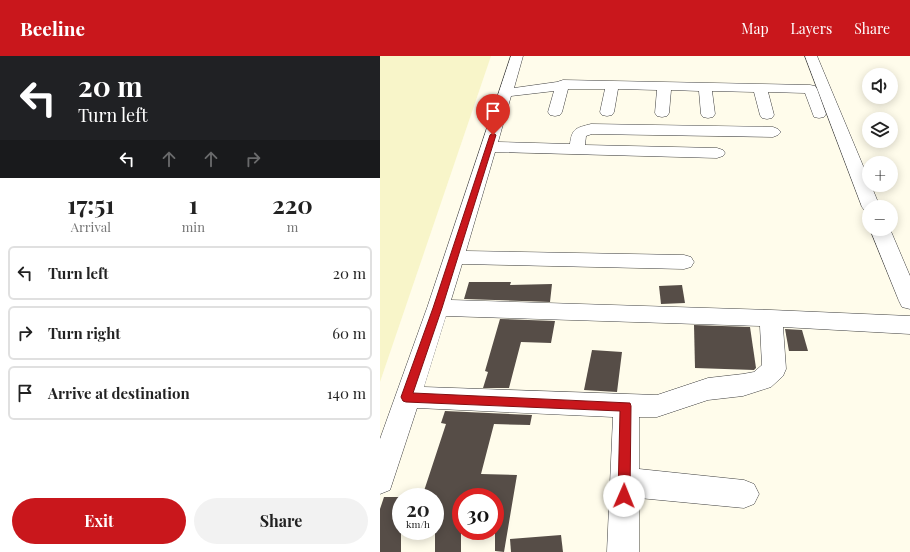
<!DOCTYPE html>
<html lang="en">
<head>
<meta charset="utf-8">
<style>
	body { margin:0; font-family:"Playfair Display",serif; background:#f2f2f2; color:#222; height:100vh; display:flex; flex-direction:column; font-size:15px; white-space:nowrap }
	* { box-sizing:border-box; margin:0 }
	p { font-size:13px; color:#767676 }
	.icon { flex:none; width:22px; height:22px; fill:none; stroke:currentColor; stroke-width:2; stroke-linecap:round; stroke-linejoin:round }
	.map { position:relative; flex:1; overflow:hidden }
	.sheet { display:flex; flex-direction:column; background:#fff; width:380px }
	.sheet>* { flex:none }
	.hud { background:#202124; color:#fff; overflow:hidden }
	.controls { position:absolute; left:482px; top:12px; display:grid; gap:8px }
	.controls a { display:grid; place-items:center; width:36px; height:36px; border-radius:50%; background:#fff; box-shadow:0 2px 10px #0003; font-size:20px }
	.speed { position:absolute; left:12px; top:432px; display:flex; gap:8px; font-size:20px; font-weight:700; text-align:center }
	.speed>* { display:grid; place-content:center; width:52px; height:52px; border-radius:50%; background:#fff; box-shadow:0 2px 10px #0003; line-height:1 }
	.speed small { font-size:10px; font-weight:400 }
	.speed .limit { border:6px solid #d22; background:#fff; color:#111 }
	.pin { position:absolute; display:grid; place-items:center; width:34px; height:34px; color:#fff; margin:-41px -17px; border-radius:50% 50% 50% 0; rotate:-45deg; box-shadow:0 0 4px #0007 }
	.pin .icon { rotate:45deg }
	.me { position:absolute; width:44px; margin:-22px; rotate:1deg; stroke-linejoin:round; filter:drop-shadow(0 0 3px #0008) }
	.turn { display:flex; align-items:center; gap:14px; height:84px; padding:0 12px; font-size:18px }
	.turn .icon { width:52px; height:52px; stroke-width:2.5 }
	.turn b { display:block; font-size:28px; line-height:34px }
	.lanes { display:flex; align-items:center; height:38px; padding:0 12px; background:#0003; justify-content:center; gap:20px; direction:ltr }
	.lanes .off { opacity:.35 }
	.eta { display:flex; justify-content:space-evenly; align-items:center; height:68px; text-align:center }
	.eta b { font-size:24px; font-weight:700; line-height:28px }
	.primary-button { display:flex; gap:8px; margin-top:auto; padding:8px 12px }
	.primary-button a { flex:1; height:46px; border-radius:24px; background:#c9171c; color:#fff; font-size:16px; font-weight:700; line-height:46px; text-align:center }
	.primary-button a+a { background:#f2f2f2; color:#222 }
	ul { padding:0; list-style:none }
	li { display:flex; align-items:center; gap:12px; height:54px; margin:0 8px 6px; padding:0 4px; border:2px solid #e0e0e0; border-radius:6px }
	li div { flex:1 }
	li b { display:block; font-size:15px }
	li em { font-style:normal }
	header { display:flex; align-items:center; gap:24px; box-sizing:border-box; height:56px; padding:0 20px; background:#c9171c; color:#fff }
	header strong { font-size:19px }
	nav { display:flex; gap:22px; margin-inline-start:auto; font-size:14px }
	main { display:flex; flex:1; min-height:0 }
	.map>svg:first-child { display:block }
	.farmland { fill:#f8f5c9 }
	.building { fill:#564d47 }
	.lines { fill:none; stroke-linecap:round; stroke-linejoin:round }
	.minor-casing { stroke:#3f3f3f; stroke-width:1 }
	.minor { fill:#fff; fill-rule:evenodd }
	.route { fill:#c9171c; stroke:#830f12 }
</style>
</head>
<body>
<header>
<strong>Beeline</strong>
<nav><a>Map</a><a>Layers</a><a>Share</a></nav>
</header>
<main>
<section class="sheet">
<div class="hud">
<div class="turn"><svg class="icon" aria-label="left" viewBox="0 0 24 24"><path d="M17 20v-9H6M10 6l-5 5 5 5"/></svg><div><b>20 m</b>Turn left</div></div>
<div class="lanes"><svg class="icon" aria-label="left" viewBox="0 0 24 24"><path d="M17 20v-9H6M10 6l-5 5 5 5"/></svg><svg class="icon off" aria-label="ahead" viewBox="0 0 24 24"><path d="M12 20V5M6 11l6-6 6 6"/></svg><svg class="icon off" aria-label="ahead" viewBox="0 0 24 24"><path d="M12 20V5M6 11l6-6 6 6"/></svg><svg class="icon off" aria-label="right" viewBox="0 0 24 24"><path d="M7 20v-9h11M14 6l5 5-5 5"/></svg></div>
</div>
<div class="eta">
<div><b>17:51</b><p>Arrival</p></div>
<div><b>1</b><p>min</p></div>
<div><b>220</b><p>m</p></div>
</div>
<ul>
<li><svg class="icon" aria-label="left" viewBox="0 0 24 24"><path d="M17 20v-9H6M10 6l-5 5 5 5"/></svg><div><b>Turn left</b></div><em>20 m</em></li>
<li><svg class="icon" aria-label="right" viewBox="0 0 24 24"><path d="M7 20v-9h11M14 6l5 5-5 5"/></svg><div><b>Turn right</b></div><em>60 m</em></li>
<li><svg class="icon" aria-label="arrive" viewBox="0 0 24 24"><path d="M6 21V4h12l-3 4 3 4H6"/></svg><div><b>Arrive at destination</b></div><em>140 m</em></li>
</ul>
<div class="primary-button"><a>Exit</a><a>Share</a></div>
</section>
<div class="map">
<svg width="530" height="496" viewBox="0 0 530 496">
	<rect width="100%" height="100%" fill="#fffceb"/>
	<polygon class="farmland" points="0,0 111,0 0,326"/>
	<g class="building">
		<polygon points="89,226 131,226 130,229 172,228 170,246 84,243"/>
		<polygon points="302,229 305,247 281,248 279,230"/>
		<polygon points="120,263 175,265 171,287 141,286 129,332 103,332 108,316 105,315"/>
		<polygon points="314,269 370,271 376,312 374,314 315,312"/>
		<polygon points="405,273 422,274 428,295 409,295"/>
		<polygon points="212,294 242,296 237,336 204,334"/>
		<polygon points="65,355 152,359 150,369 114,368 101,418 137,419 124,496 115,495 115,441 81,441 81,496 55,496 55,441 42,441 66,368 61,367"/>
		<polygon points="4,441 21,441 21,496 0,496 0,453"/>
		<polygon points="181,479 183,496 131,496 130,483"/>
	</g>
	<g class="lines">
		<g class="minor-casing">
			<g id="minor">
				<path d="M131,0h12l-9,32 43,-6 6,-2 247,5 5,1 2,3 9,25 -2,3 -5,1 -5,-1 -9,-24 -37,-1 6,23 -2,3 -5,1 -5,-1 -2,-3 -6,-23 -42,-1 3,23 -2,3 -5,1 -5,-1 -2,-3 -2,-23 -28,-1 -2,23 -2,3 -5,1 -5,-1 -2,-3 2,-23 -39,-1 -4,23 -2,3 -5,1 -5,-1 -2,-3 5,-23h-37l-6,23 -2,3 -5,1 -5,-1 -2,-3 6,-21 -43,5 -13,46 72,2c2,-16 6,-16 21,-20l182,3 5,2 3,3 -3,3 -5,2 -181,-3 -6,2 -1,9 132,3 6,2 2,3 -2,3 -6,2 -222,-6 -29,99 218,4 7,2 3,5 -3,5 -7,2 -222,-5 -11,36 320,10 139,6v18l-127,-7 3,42 -3,7 -12,11 -28,9 -35,4 -51,17h-18v52l105,11 10,4 5,10 -5,10 -10,4 -105,-10v54h-32l6,-135 -196,-9 -27,82 -10,4v-55l47,-131zM66,260l314,10 2,39 -8,7 -11,2 -35,4 -51,17 -233,-8z"/>
				<polygon points="425,0 437,0 489,124 489,129 491,129 500,151 489,151 489,156 485,155 482,151"/>
				<polygon points="490,173 510,173 530,220 530,253 522,251 519,245"/>
			</g>
		</g>
		<use href="#minor" class="minor"/>
	</g>
	<polygon class="route" points="113,77 116,79 62,252 33,337 250,347 251,350 250,440 248,444 244,446 240,444 238,440 240,355 26,346 23,345 21,341 53,252 110,79"/>
</svg>
<div class="controls">
<a><svg class="icon" aria-label="sound" viewBox="0 0 24 24"><path d="M4 9h4l5-4v14l-5-4H4zM17 9q2 3 0 6"/></svg></a>
<a><svg class="icon" aria-label="layers" viewBox="0 0 24 24"><path d="M12 4l9 5-9 5-9-5zM3 14l9 5 9-5"/></svg></a>
<a>+</a>
<a>−</a>
</div>
<div class="speed"><div>20<small>km/h</small></div><div class="limit">30</div></div>
<div class="pin" style="left:113px;top:79px;background:#d93025"><svg class="icon" aria-label="arrive" viewBox="0 0 24 24"><path d="M6 21V4h12l-3 4 3 4H6"/></svg></div>
<svg class="me" style="left:244px;top:440px" viewBox="-20 -20 40 40"><circle r="19" fill="#fff"/><path d="M0-13L10 11 0 6-10 11z" fill="#c9171c"/></svg>
</div>
</main>
</body>
</html>
